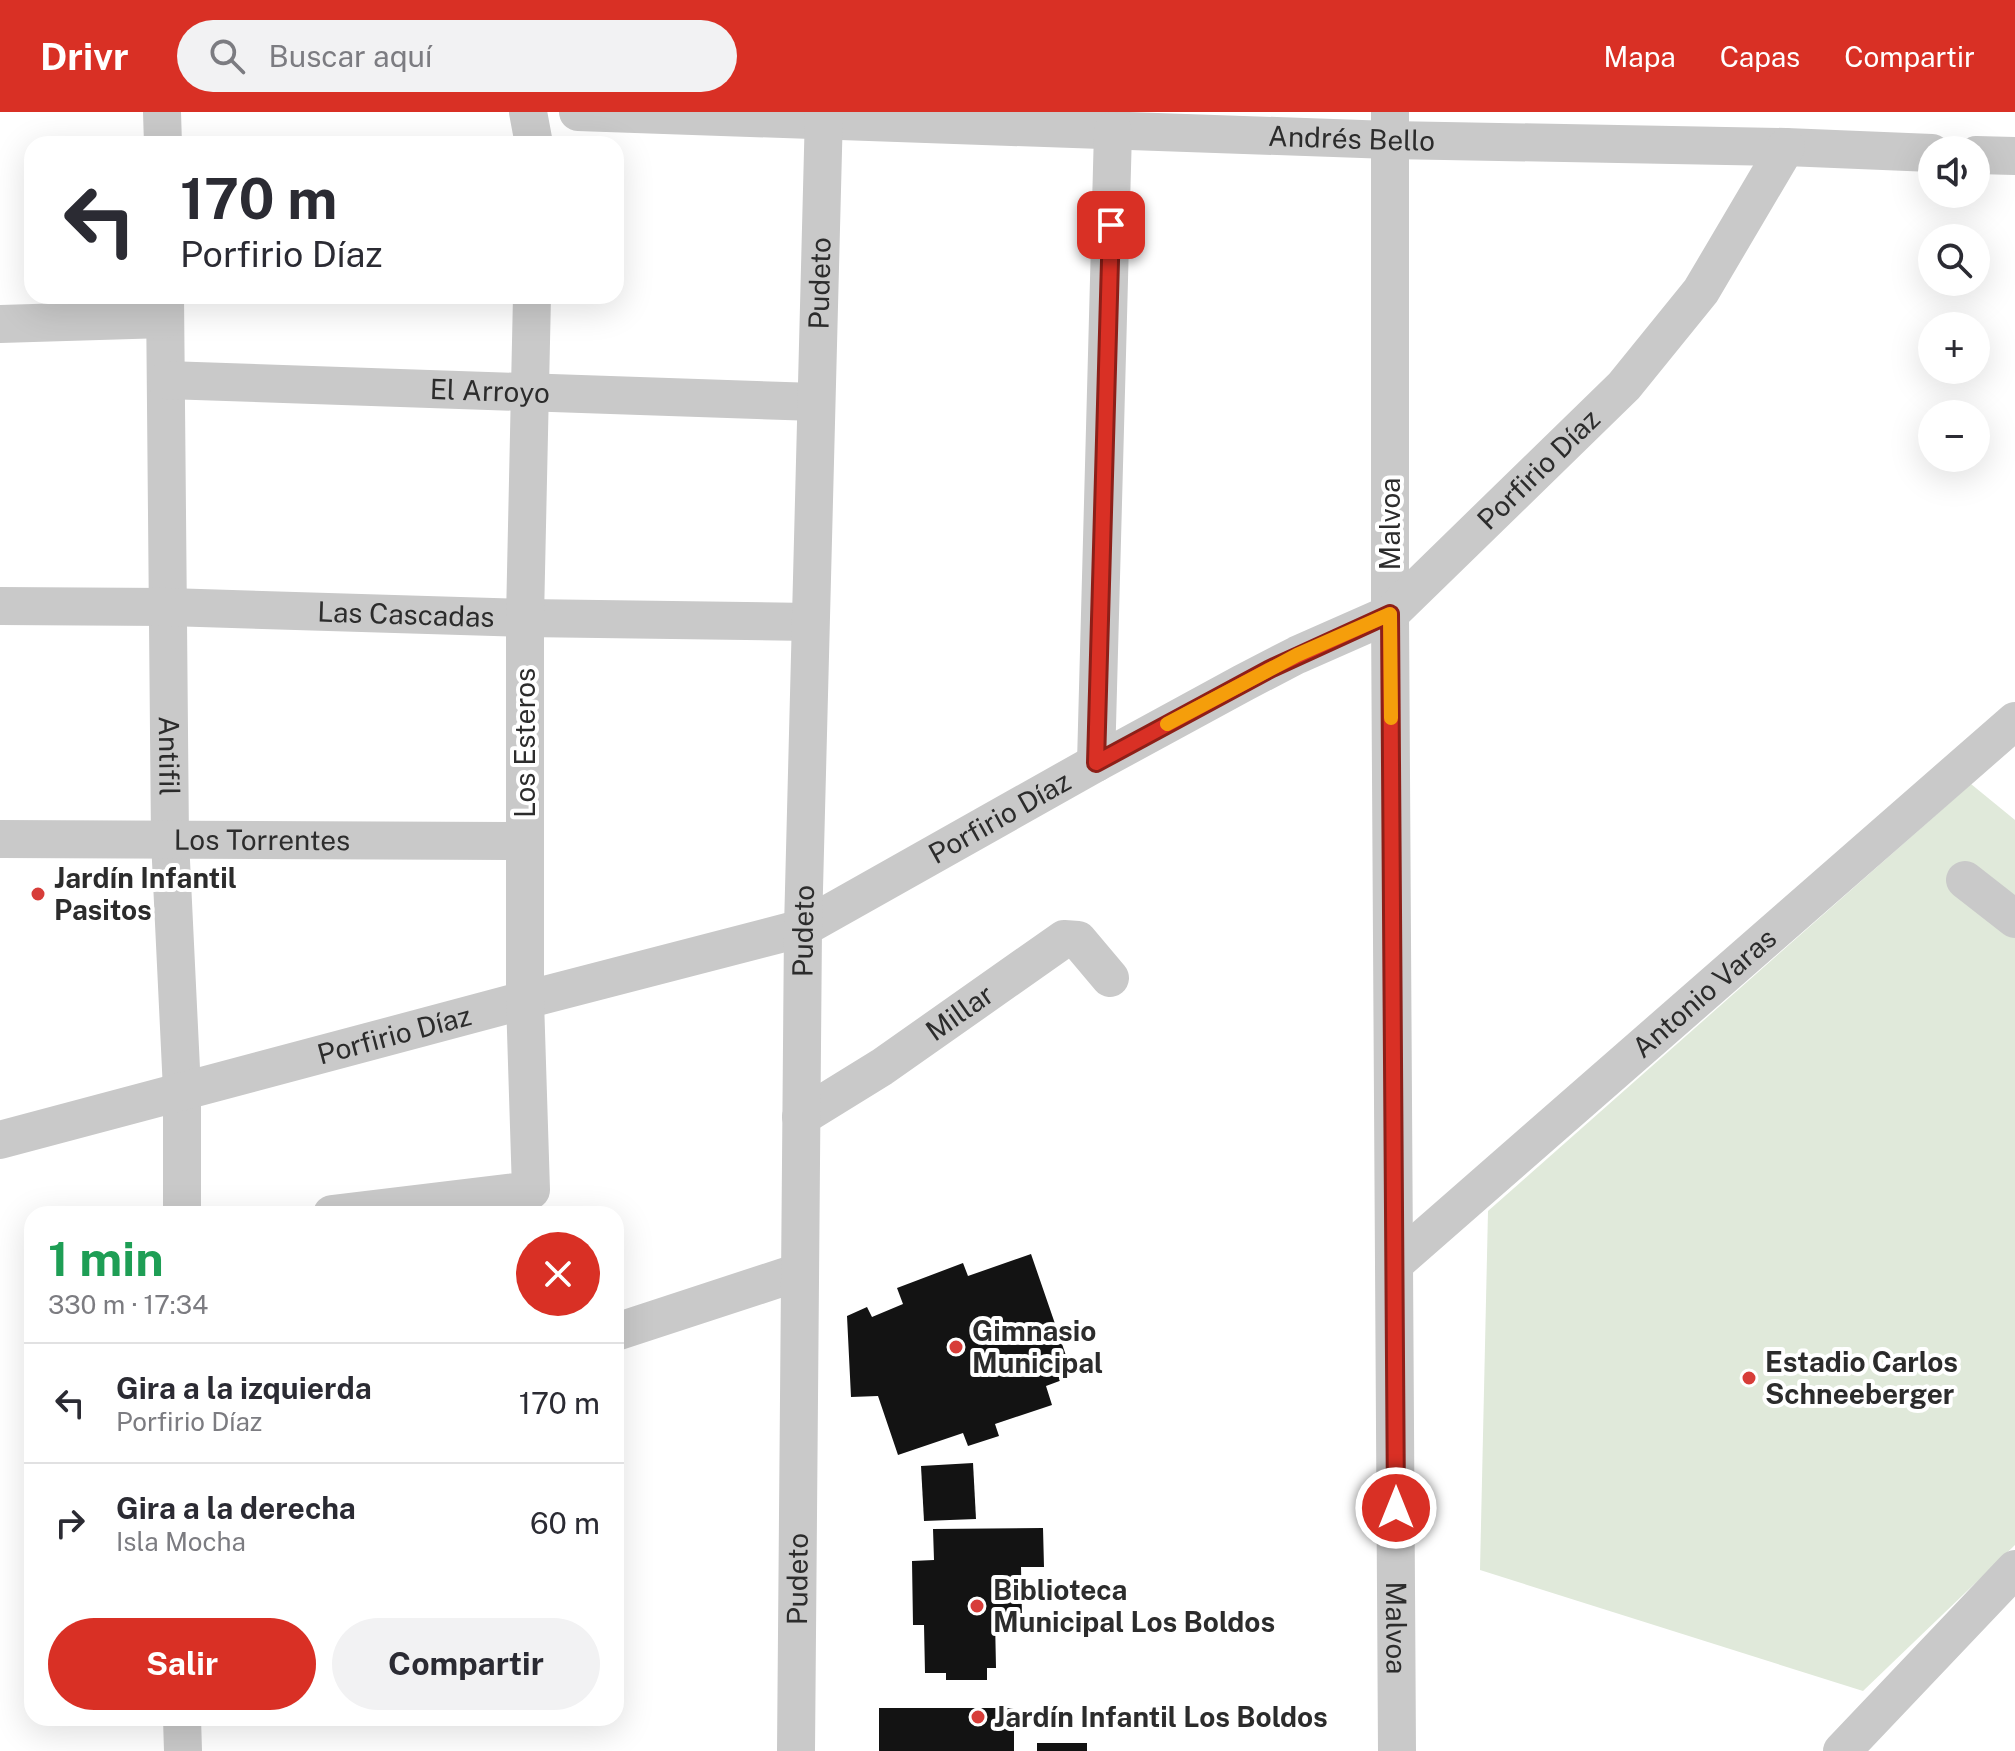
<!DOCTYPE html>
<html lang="es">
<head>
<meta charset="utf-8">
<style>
	body { margin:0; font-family:"Public Sans",sans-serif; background:#f2f2f3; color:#2b2b33; height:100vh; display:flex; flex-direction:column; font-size:30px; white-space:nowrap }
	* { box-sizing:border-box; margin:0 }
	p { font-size:26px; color:#7c7c81 }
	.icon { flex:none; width:44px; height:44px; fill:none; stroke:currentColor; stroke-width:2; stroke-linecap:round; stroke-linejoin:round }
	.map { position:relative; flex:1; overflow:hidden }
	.panel { position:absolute; left:24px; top:1094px; width:600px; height:520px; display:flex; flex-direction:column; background:#fff; border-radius:24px; box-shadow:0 8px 32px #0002 }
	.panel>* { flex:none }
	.banner { position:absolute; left:24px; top:24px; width:600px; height:168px; border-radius:24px; box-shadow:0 8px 32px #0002; background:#fff; color:#2b2b33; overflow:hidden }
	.controls { position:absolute; left:1918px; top:24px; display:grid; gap:16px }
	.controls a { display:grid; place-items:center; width:72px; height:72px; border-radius:50%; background:#fff; box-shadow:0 8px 32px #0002; font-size:40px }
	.pin { position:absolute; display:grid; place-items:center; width:68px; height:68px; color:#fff; margin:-34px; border-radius:16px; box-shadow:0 4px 12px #0006 }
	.me { position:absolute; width:88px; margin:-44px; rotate:0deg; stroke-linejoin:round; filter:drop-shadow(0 0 6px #0008) }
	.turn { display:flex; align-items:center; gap:28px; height:168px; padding:0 24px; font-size:36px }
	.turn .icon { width:104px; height:104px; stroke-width:2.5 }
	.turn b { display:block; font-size:56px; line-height:68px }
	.round { display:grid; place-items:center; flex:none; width:84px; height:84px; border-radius:42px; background:#f2f2f3 }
	.overview { display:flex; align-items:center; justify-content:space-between; height:136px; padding:0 24px }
	h1 { font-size:48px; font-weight:700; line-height:60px; color:#1e9e55 }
	.action { display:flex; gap:16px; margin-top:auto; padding:16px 24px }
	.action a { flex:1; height:92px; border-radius:48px; background:#d93025; color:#fff; font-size:32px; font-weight:700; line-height:92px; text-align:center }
	.action a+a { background:#f2f2f3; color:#2b2b33 }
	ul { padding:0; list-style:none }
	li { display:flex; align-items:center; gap:24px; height:120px; padding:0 24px; border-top:2px solid #e1e1e2 }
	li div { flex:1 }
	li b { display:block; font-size:30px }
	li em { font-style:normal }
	header { display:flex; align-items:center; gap:48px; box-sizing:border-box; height:112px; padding:0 40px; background:#d93025; color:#fff }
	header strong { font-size:38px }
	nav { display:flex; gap:44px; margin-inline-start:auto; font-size:28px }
	.search { width:560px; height:72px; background:#f2f2f3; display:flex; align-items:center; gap:20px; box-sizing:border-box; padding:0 28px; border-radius:44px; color:#7c7c81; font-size:30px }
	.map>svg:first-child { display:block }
	.green { fill:#e0e9da }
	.building { fill:#131313 }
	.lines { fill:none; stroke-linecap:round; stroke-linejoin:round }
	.minor { stroke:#c9c9c9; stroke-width:38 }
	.route-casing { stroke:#8d1f18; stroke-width:20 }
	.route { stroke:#d93025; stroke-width:14 }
	.slow { stroke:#f59e0b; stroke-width:14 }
	.poi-dot { fill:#d73d39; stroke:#fff; stroke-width:3 }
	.labels { text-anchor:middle; stroke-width:8; stroke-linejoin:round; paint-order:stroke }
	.street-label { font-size:28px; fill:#2c2c2c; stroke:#fff }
	.poi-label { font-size:28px; font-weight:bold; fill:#2c2c2c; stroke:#fff; text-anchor:start }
</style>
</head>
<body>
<header>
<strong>Drivr</strong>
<div class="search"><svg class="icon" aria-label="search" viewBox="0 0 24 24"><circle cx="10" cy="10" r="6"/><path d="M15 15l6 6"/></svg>Buscar aquí</div>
<nav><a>Mapa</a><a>Capas</a><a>Compartir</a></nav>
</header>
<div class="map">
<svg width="2015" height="1639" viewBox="0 0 2015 1639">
	<rect width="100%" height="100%" fill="#fff"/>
	<polygon class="green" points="1971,672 2015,708 2015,1433 1863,1579 1480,1458 1488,1099"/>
	<g class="building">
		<polygon points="1031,1142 1073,1264 1046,1274 1052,1293 995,1312 999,1324 968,1334 963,1321 898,1343 878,1284 851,1285 847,1204 867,1195 872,1205 903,1192 897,1176 963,1151 968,1164"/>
		<polygon points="973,1351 976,1407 924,1409 921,1354"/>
		<polygon points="1043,1416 1044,1455 1021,1455 1022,1506 995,1507 996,1556 987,1556 987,1568 946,1568 946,1561 925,1561 924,1513 913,1513 912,1449 934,1448 933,1417"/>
		<rect x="879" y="1596" width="135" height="43"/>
		<rect x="1037" y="1631" width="50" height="8"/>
	</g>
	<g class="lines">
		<g class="minor">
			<polyline points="162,0 163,32"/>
			<polyline points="528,0 534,32"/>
			<path id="s1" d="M578,0l812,28 396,7 146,6"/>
			<path id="s2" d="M1390,0v502l7,1137"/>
			<polyline points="1976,43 2015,44"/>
			<path id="s3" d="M165,184l5,544 12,250v124"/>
			<polyline points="0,212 165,207"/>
			<path id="s4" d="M166,268l650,22"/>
			<path id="s5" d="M0,494l168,1 357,11 285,4"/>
			<polyline points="1096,651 1113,19"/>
			<path id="s6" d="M0,727l525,2"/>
			<polyline points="1965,768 2015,807"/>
			<path id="s7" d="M801,1005l81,-50 182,-128 14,1 32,38"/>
			<path id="s8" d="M0,1028l525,-140 278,-72 293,-165 147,-80 54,-28 93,-41 234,-228 77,-95 85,-144"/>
			<polyline points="332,1102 531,1078 525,888 525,506 532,184"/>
			<path id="s9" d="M1394,1152l621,-543"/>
			<polyline points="616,1220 799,1160"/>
			<polyline points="182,1606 183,1639"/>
			<path id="s10" d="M796,1639l7,-823 21,-816"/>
			<polyline points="1842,1639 2015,1457"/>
		</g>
	</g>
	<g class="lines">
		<g class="route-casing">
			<polyline id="route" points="1111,113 1096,651 1270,557 1390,502 1396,1396"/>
		</g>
		<use href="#route" class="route"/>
		<polyline class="slow" points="1167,612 1297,543 1390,502 1391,606"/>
	</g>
	<g class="poi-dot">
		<circle cx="38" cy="782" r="8"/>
		<circle cx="956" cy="1235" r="8"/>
		<circle cx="1749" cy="1266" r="8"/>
		<circle cx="977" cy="1494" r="8"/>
		<circle cx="978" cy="1605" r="8"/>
	</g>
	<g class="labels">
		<g class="street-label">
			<text dy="10" stroke="none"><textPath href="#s1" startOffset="774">Andrés Bello</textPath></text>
			<text dy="10" stroke="none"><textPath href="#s10" startOffset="1468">Pudeto</textPath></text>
			<text dy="10" stroke="none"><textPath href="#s4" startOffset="324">El Arroyo</textPath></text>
			<text dy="10" stroke="none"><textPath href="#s8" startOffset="1704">Porfirio Díaz</textPath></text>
			<text transform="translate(1390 412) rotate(-90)" y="10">Malvoa</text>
			<text dy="10" stroke="none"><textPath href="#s5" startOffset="406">Las Cascadas</textPath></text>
			<text transform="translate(525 631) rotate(-90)" y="10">Los Esteros</text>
			<text dy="10" stroke="none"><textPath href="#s3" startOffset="460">Antifil</textPath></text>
			<text dy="10" stroke="none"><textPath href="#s8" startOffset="1056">Porfirio Díaz</textPath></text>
			<text dy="10" stroke="none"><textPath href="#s6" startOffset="262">Los Torrentes</textPath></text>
			<text dy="10" stroke="none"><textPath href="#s10" startOffset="820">Pudeto</textPath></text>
			<text dy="10" stroke="none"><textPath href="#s9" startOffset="412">Antonio Varas</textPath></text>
			<text dy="10" stroke="none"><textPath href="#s7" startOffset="190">Millar</textPath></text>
			<text dy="10" stroke="none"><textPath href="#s8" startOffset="408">Porfirio Díaz</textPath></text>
			<text dy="10" stroke="none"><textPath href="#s10" startOffset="172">Pudeto</textPath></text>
			<text dy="10" stroke="none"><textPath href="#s2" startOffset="1516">Malvoa</textPath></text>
		</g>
		<g class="poi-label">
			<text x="54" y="776">Jardín Infantil<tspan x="54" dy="32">Pasitos</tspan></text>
			<text x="972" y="1229">Gimnasio<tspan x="972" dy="32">Municipal</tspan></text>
			<text x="1765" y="1260">Estadio Carlos<tspan x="1765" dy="32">Schneeberger</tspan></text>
			<text x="993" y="1488">Biblioteca<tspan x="993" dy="32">Municipal Los Boldos</tspan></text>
			<text x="994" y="1615">Jardín Infantil Los Boldos</text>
		</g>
	</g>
</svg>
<div class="controls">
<a><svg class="icon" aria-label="sound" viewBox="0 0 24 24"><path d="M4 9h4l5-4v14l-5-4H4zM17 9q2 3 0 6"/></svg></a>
<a><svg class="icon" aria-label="search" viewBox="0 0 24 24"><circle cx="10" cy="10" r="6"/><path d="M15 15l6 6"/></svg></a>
<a>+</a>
<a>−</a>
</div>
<div class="pin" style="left:1111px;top:113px;background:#d93025"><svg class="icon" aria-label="arrive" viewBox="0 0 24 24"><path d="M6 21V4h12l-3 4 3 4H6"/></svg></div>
<svg class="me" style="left:1396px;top:1396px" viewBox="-20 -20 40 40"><circle r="17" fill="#d93025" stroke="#fff" stroke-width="3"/><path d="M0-11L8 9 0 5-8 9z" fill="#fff"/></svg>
<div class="banner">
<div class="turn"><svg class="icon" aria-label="left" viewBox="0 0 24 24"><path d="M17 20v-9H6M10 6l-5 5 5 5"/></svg><div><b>170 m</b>Porfirio Díaz</div></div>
</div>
<section class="panel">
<div class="overview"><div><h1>1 min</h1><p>330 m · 17:34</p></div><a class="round" style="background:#d93025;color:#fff"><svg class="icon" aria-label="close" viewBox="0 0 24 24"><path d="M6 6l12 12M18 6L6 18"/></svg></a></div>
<ul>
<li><svg class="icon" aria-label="left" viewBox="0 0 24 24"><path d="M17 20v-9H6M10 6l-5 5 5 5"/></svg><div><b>Gira a la izquierda</b><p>Porfirio Díaz</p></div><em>170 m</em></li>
<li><svg class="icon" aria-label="right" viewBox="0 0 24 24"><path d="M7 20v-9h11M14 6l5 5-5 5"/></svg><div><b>Gira a la derecha</b><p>Isla Mocha</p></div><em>60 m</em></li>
</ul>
<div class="action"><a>Salir</a><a>Compartir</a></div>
</section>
</div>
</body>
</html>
